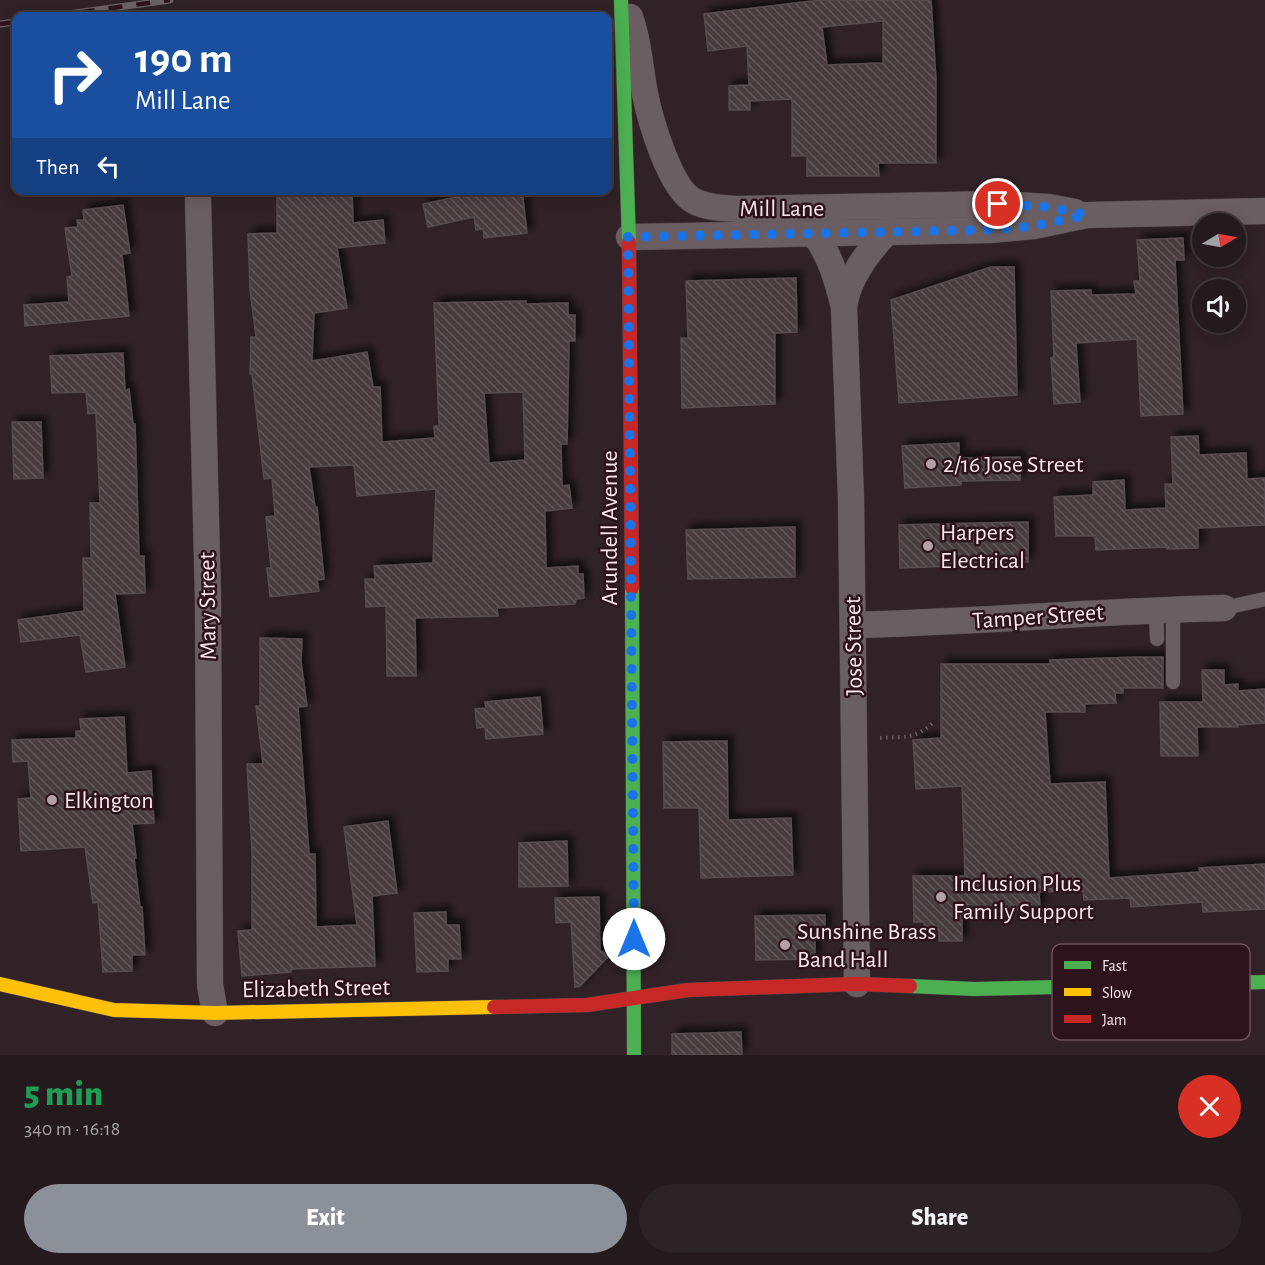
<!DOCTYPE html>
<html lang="en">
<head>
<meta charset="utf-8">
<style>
	body { margin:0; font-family:"Alegreya Sans",sans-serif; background:#2c2326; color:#f1f3f6; height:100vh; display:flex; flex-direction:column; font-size:22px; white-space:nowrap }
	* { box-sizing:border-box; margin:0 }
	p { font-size:20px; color:#a3a1a4 }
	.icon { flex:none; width:33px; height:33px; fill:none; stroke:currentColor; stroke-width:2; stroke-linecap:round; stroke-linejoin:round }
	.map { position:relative; height:1055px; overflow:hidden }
	.drawer { display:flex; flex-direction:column; background:#241a1d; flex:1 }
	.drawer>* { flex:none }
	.guide { position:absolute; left:12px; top:12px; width:600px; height:183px; border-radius:12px; box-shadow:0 3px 15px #0003,0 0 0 2px #41383b; background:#1a4fa0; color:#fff; overflow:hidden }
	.needle { width:39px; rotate:80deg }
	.buttons { position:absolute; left:1192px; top:213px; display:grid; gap:12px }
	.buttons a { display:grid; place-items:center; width:54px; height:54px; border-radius:50%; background:#241a1d; box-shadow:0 3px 15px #0003,0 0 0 2px #41383b; font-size:30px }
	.pin { position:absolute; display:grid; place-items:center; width:51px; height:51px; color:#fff; margin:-26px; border:3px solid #fff; border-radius:50%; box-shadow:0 2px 6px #0007 }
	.me { position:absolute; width:66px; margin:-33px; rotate:0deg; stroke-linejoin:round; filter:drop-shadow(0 0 4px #0008) }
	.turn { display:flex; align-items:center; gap:21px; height:126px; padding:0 24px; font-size:27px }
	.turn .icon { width:78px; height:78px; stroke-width:2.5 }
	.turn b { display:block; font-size:42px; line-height:51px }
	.then { display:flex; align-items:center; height:57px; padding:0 24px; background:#0003; gap:12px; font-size:22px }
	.round { display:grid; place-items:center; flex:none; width:63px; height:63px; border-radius:32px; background:#2c2326 }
	.overview { display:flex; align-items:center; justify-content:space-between; height:102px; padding:0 24px }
	h1 { font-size:36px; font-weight:800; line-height:45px; color:#1e9e55 }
	.button { display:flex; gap:12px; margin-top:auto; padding:12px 24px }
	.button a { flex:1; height:69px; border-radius:36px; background:#8c9099; color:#fff; font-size:24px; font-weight:800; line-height:69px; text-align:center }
	.button a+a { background:#2c2326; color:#f1f3f6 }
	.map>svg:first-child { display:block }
	.building { fill:url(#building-back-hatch); stroke:#574b4f; stroke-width:1.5; fill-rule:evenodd; filter:url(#shadow) }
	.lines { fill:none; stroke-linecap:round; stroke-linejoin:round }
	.lane-casing { stroke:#4c4044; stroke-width:15 }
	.street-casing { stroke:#4c4044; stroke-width:27 }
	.fast-casing { stroke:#4c4044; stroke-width:15 }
	.slow-casing { stroke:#4c4044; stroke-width:15 }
	.jam-casing { stroke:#4c4044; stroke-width:15 }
	.path { stroke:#6a5e62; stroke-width:4; stroke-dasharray:1.5 4.5; stroke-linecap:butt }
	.lane { stroke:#6a5e62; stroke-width:14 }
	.street { stroke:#6a5e62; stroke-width:26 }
	.fast { stroke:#4caf50; stroke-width:14 }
	.slow { stroke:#ffc107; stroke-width:14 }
	.jam { stroke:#c62828; stroke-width:14 }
	.rail-casing { stroke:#6c6266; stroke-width:7 }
	.rail { stroke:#2c131c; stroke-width:4.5; stroke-dasharray:14; stroke-linecap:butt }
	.route { stroke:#1a73e8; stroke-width:10; stroke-dasharray:0 18 }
	.poi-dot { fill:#b2a1a6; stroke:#2c131c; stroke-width:2 }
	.labels { text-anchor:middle; stroke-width:5; stroke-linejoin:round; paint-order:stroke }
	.street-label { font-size:24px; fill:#f8e6eb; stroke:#2c131c }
	.poi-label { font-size:24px; fill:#f8e6eb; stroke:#2c131c; text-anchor:start }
	.key { fill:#2c131c; stroke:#69525a; stroke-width:1.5 }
	.key-label { font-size:16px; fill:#f8e6eb }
</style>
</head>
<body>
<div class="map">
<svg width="1265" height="1055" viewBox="0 0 1265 1055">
	<defs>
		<pattern id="building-back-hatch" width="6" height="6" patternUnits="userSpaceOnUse" patternTransform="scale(1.5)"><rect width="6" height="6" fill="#483d41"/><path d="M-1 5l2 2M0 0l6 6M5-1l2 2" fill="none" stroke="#63595d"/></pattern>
		<filter id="shadow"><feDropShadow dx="5.5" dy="-5.5" stdDeviation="3" flood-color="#0009"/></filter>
	</defs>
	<rect width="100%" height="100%" fill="#302227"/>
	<g class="building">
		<path d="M820,0h111l5,80v83h-58l1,13h-72v-20h-15v-57l-42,2v9h-21v-24l20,-1 -2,-39 -39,5 -4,-37zM883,21v42l-56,2 -5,-38z"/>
		<path d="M277,190h75l1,33 30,-3 2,23 -48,5 10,60 -33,5 -2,48 55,-9 6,35h7l2,55 53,-4 -1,-12h5l-5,-123 92,-2v3l42,-1v12h7v26h-6l-2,103h-6l1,42 7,-1 3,23 -27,3 1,57 32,-2v8h5l1,24 -8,1 -1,5 -78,4 1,8 -83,2 1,58h-29l-1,-70 -20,1 -1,-28h10l-1,-13 59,-3 3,-74 -79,7 -3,-31 -45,2 6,40h2l7,72 -7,1 2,11 -49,6 -3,-29h4l-5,-51 9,-1 -3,-38 -8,1 -12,-105h-2l1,-37h5l-6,-47 -2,-56 29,-1zM523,392l2,68 -36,3 -5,-70z"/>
		<polygon points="490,190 522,190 527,233 484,238 483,229 476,230 474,217 428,227 423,204"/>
		<polygon points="123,205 130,253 122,254 129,316 25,326 24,305 69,302 67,277 72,276 65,228 78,227 77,220 84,220 83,210"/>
		<polygon points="1183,238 1184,260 1175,260 1183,414 1141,416 1137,339 1076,343 1080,402 1054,404 1051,358 1054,357 1051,291 1091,290 1091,295 1136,294 1134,281 1140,281 1137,240"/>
		<polygon points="991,267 1014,267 1017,395 899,403 891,300"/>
		<polygon points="796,278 797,332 775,333 775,404 682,408 681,338 688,338 686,281"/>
		<polygon points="123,353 125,391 129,389 133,424 135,424 139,556 144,556 145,593 115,594 125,667 86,672 80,635 21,642 18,620 84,611 83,558 91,558 90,503 100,503 96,413 88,414 86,392 52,393 50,356"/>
		<polygon points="12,422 41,422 43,478 14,479"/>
		<polygon points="1198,436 1199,455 1246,453 1247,479 1265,478 1265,525 1198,528 1198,548 1167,549 1167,547 1096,550 1095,536 1056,536 1054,497 1093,495 1093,482 1124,480 1125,510 1166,508 1165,484 1173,484 1171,437"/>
		<polygon points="959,443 959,458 1020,457 1020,480 961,481 961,485 905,488 902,446"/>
		<polygon points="1028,522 1028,562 957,563 957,566 900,568 899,525"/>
		<polygon points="795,527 795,577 688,579 686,530"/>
		<polygon points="260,638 302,639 301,661 307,706 298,707 309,854 315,854 316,927 357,925 344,827 388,821 397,893 372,896 375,966 291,969 291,972 242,976 238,931 252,930 252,852 247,764 263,764 256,706 260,706"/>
		<polygon points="1138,657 1163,657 1163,688 1123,688 1123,693 1115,693 1116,703 1085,704 1085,712 1045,712 1050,784 1105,782 1109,878 1200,872 1199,868 1265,864 1265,909 1203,912 1202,902 1131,907 1130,898 1084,900 1083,891 1039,892 1040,909 969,911 969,914 962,914 962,941 939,941 939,930 924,931 924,922 914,922 913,876 965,876 962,786 916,789 913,740 941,738 941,664 1050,664 1050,660"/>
		<polygon points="1202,670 1224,670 1224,685 1238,684 1238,691 1265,689 1265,723 1238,725 1238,727 1197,727 1198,756 1161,756 1160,702 1203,702"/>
		<polygon points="540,697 543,734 486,739 485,727 477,728 475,709 486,708 485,702"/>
		<polygon points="124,717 127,773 151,771 154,823 132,824 136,858 134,858 140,907 142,907 145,955 132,955 132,971 103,972 98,902 93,903 85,847 21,851 18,799 31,798 28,761 13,762 12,740 76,738 76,731 81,731 80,719"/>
		<polygon points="727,741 728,820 791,818 793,875 701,878 699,808 664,808 663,742"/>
		<polygon points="567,841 568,886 519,887 519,843"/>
		<polygon points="599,897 600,950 609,956 580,986 575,987 571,922 556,923 555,898"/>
		<polygon points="446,912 446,925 459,925 461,959 448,959 448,971 417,972 414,913"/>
		<polygon points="825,915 825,937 815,937 815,959 756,960 755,916"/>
		<polygon points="741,1032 742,1055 672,1055 672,1034"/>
	</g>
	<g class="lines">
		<g class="lane-casing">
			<g id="lane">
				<polyline points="1224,608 1265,599"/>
				<polyline points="1156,609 1157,639"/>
				<polyline points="1173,682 1173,609"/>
			</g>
		</g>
		<g class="street-casing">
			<g id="street">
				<path d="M630,17c9,25 10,51 15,77 5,25 25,95 49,107 13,7 30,7 45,8l258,-5 52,3 26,5"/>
				<polyline points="198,199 208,600 210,985 215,1013"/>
				<path d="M815,235c16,22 22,45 29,72"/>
				<polyline points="629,237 990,230 1034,226 1087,215 1265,211"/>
				<path d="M853,625c123,-3 247,-14 371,-17"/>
				<path d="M857,984l-6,-485 -7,-192c4,-29 22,-53 42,-74"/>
			</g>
		</g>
		<g class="fast-casing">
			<g id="fast">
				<polyline points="621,0 629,242"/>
				<polyline points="632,588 634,1055"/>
				<polyline points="910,986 974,989 1265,982"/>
			</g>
		</g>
		<g class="slow-casing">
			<polyline id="slow" points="0,984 114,1010 215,1013 494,1007"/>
		</g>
		<g class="jam-casing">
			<g id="jam">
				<polyline points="629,242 632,588"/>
				<polyline points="494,1007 587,1005 688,990 857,984 910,986"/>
			</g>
		</g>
		<path class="path" d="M880,738c25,-1 36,1 55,-17"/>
		<use href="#lane" class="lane"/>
		<use href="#street" class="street"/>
		<use href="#fast" class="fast"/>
		<use href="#slow" class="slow"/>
		<use href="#jam" class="jam"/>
		<g class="rail-casing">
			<g id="rail">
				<polyline points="53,16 170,0"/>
				<polyline points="0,24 16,22"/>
			</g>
		</g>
		<use href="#rail" class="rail"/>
	</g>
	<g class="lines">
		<polyline class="route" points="634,939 628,237 990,230 1034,226 1087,215 1049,207 998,204"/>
	</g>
	<g class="poi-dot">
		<circle cx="931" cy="464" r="6"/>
		<circle cx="928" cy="546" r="6"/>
		<circle cx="52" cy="800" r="6"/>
		<circle cx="941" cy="897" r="6"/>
		<circle cx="785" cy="945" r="6"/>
	</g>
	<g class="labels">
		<g class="street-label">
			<text x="782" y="216">Mill Lane</text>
			<text transform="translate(609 528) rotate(-90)" y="8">Arundell Avenue</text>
			<text transform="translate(207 606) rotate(-91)" y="8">Mary Street</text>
			<text transform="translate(1038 616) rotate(-4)" y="8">Tamper Street</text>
			<text transform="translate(853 646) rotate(-91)" y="8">Jose Street</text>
			<text transform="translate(316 988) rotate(-1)" y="8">Elizabeth Street</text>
		</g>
		<g class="poi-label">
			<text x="943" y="472">2/16 Jose Street</text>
			<text x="940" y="540">Harpers<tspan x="940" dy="28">Electrical</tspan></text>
			<text x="64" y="808">Elkington</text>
			<text x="953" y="891">Inclusion Plus<tspan x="953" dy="28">Family Support</tspan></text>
			<text x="797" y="939">Sunshine Brass<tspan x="797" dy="28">Band Hall</tspan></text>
		</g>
	</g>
	<rect x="1052" y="944" width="198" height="96" rx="9" class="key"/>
	<rect x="1064" y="961" width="27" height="8" fill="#4caf50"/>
	<rect x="1064" y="988" width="27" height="8" fill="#ffc107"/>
	<rect x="1064" y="1015" width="27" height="8" fill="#c62828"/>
	<g class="key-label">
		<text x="1102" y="971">Fast</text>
		<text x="1102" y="998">Slow</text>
		<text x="1102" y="1025">Jam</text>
	</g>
</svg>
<div class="buttons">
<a><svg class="needle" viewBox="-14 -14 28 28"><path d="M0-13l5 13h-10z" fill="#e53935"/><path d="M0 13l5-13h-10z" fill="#a3a1a4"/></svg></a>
<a><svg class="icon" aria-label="sound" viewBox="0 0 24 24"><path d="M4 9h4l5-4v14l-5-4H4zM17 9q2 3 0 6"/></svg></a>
</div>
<div class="pin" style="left:998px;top:204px;background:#d93025"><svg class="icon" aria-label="arrive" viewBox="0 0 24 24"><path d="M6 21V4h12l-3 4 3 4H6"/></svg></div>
<svg class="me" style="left:634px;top:939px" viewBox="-20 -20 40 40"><circle r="19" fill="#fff"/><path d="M0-13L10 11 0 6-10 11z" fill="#1a73e8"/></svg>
<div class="guide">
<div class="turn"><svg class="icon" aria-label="right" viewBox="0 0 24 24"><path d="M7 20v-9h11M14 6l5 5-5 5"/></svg><div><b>190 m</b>Mill Lane</div></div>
<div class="then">Then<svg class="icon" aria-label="left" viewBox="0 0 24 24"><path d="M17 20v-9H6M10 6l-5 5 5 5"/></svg></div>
</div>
</div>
<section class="drawer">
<div class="overview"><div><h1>5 min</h1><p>340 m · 16:18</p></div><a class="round" style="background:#d93025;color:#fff"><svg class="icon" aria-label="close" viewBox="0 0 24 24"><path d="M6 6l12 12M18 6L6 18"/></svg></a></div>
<div class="button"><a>Exit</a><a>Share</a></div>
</section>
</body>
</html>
